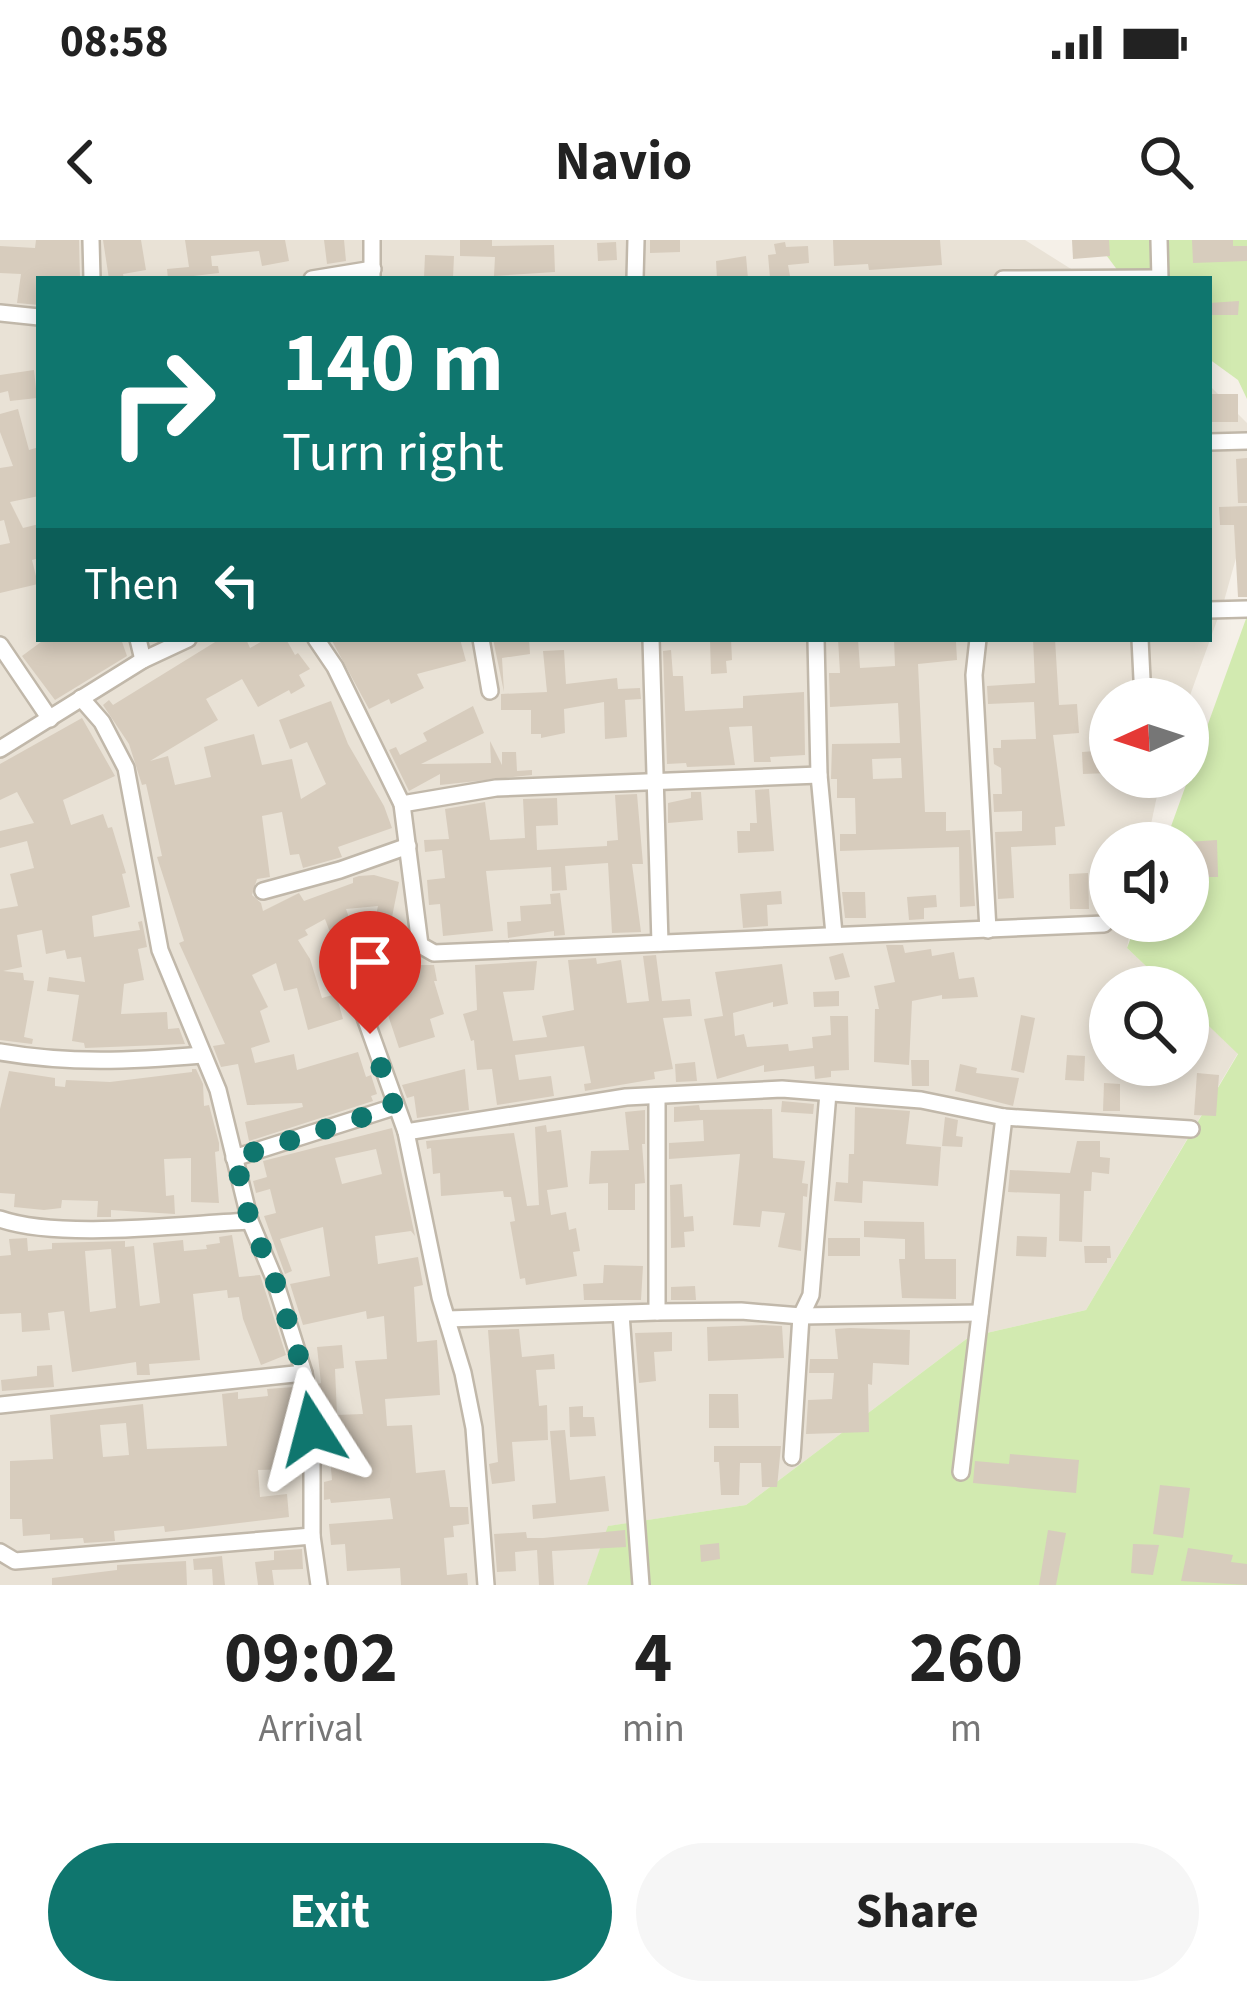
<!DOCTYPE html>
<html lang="en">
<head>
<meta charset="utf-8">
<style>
	body { margin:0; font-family:"Source Sans 3",sans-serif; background:#f6f6f6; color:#222; height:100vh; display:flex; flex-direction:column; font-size:45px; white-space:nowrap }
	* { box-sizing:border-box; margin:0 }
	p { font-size:39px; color:#767676 }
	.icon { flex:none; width:66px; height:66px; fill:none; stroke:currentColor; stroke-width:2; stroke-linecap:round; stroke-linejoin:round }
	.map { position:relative; height:1345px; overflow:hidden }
	.drawer { display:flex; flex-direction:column; background:#fff; flex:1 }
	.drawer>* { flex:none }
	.banner { position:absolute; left:36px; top:36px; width:1176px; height:366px; border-radius:0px; box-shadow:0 6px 18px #0003; background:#0f766e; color:#fff; overflow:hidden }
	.needle { width:78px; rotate:267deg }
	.tools { position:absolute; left:1089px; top:438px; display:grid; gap:24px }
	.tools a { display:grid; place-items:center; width:120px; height:120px; border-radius:50%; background:#fff; box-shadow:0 6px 18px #0003; font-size:60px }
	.pin { position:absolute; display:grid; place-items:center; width:102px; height:102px; color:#fff; margin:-123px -51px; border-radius:50% 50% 50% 0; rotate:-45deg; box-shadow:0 0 12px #0007 }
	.pin .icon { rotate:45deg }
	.me { position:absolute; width:132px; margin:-66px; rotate:351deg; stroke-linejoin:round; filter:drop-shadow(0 0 9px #0008) }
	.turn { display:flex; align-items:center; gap:42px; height:252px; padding:0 48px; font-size:54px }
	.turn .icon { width:156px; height:156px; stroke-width:2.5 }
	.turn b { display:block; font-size:84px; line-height:102px }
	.then { display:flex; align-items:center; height:114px; padding:0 48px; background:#0003; gap:24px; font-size:45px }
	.eta { display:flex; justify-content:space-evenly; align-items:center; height:204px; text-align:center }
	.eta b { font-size:72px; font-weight:700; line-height:84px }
	.primary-button { display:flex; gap:24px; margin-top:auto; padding:24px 48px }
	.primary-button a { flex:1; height:138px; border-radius:72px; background:#0f766e; color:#fff; font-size:48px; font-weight:700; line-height:138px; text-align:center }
	.primary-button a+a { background:#f6f6f6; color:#222 }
	.status { display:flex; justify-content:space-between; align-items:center; height:84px; padding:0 60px; background:#fff; direction:ltr }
	.status svg { height:33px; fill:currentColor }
	header { display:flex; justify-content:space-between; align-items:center; height:156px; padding:0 48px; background:#fff; font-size:54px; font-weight:700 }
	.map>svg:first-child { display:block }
	.residential { fill:#e9e2d6 }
	.green { fill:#d2eab0 }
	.building { fill:#d7ccbd; fill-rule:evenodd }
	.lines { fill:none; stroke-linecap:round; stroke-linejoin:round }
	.minor-casing { stroke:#c1b8aa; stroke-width:20 }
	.minor { stroke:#fff; stroke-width:15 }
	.route { stroke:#0f766e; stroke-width:21; stroke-dasharray:0 37.8 }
</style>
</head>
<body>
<div class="status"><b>08:58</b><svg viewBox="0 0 49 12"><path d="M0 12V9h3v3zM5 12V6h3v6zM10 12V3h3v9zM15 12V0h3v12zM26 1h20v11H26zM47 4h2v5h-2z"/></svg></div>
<header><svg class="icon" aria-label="back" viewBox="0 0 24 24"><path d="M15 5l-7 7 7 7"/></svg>Navio<svg class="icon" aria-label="search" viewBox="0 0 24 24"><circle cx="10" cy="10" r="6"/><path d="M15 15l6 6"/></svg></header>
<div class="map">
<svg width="1247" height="1345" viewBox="0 0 1247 1345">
	<rect width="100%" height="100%" fill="#f5f0e8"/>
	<polygon class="residential" points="0,0 1025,0 1087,39 39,39 39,399 1209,399 1209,145 1247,183 1247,279 1224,361 1188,461 1110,459 1110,537 1161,537 1147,603 1110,603 1110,681 1132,681 1127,708 1168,747 1110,747 1110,825 1188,825 1188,766 1238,813 1086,1070 969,1097 746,1265 609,1286 587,1345 0,1345"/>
	<g class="green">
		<polygon points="1095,0 1247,0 1247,159 1238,140 1209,119 1209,39 1124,39"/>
		<polygon points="1247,376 1247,1345 587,1345 608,1286 746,1265 969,1097 1086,1070 1238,814 1188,766 1188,747 1168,747 1127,708 1137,681 1188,681 1188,603 1165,603"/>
	</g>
	<g class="building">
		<polygon points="36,0 79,0 80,39 39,39 39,65 17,63 21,34 0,33 0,6 35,8"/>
		<polygon points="103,0 141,0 146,30 123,34 124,39 109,39"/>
		<polygon points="185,0 285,0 289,21 262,26 259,11 211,16 212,26 218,26 219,33 168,39 167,29 189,27"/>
		<polygon points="324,0 344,0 346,21 327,24"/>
		<polygon points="460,0 492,0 492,6 554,5 555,32 494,36 495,17 460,16"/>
		<polygon points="650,0 680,0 680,12 650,13"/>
		<polygon points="833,0 940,0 942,25 869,30 868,24 834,26"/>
		<polygon points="1072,0 1109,0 1110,16 1073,19"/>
		<polygon points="1192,0 1233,0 1233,6 1247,6 1247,21 1193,23"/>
		<polygon points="616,2 617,20 598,21 597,3"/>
		<polygon points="785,2 786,7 808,6 809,23 788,25 790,36 770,38 768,15 776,14 774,4"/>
		<polygon points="425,15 454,16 453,38 424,38"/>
		<polygon points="746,16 748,39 717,39 716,21"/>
		<polygon points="1239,61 1238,75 1209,75 1209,63"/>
		<polygon points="34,130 37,158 10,161 8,151 0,153 0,135"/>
		<rect x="1210" y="154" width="28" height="28"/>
		<polygon points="18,169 29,210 39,207 39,256 10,262 23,288 39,284 39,318 32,320 38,344 0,353 0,305 10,303 4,280 0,281 0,228 13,226 0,192 0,174"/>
		<polygon points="1247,218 1247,263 1238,263 1236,219"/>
		<polygon points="1247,266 1247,357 1238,357 1234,285 1220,285 1219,267"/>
		<polygon points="45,399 121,399 127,416 55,460 22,416"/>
		<polygon points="220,399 246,399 250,408 266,399 286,399 295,415 298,413 310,429 299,435 305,446 291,454 289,450 258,467 242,439 206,459 218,480 150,521 168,516 175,545 211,537 204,507 254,494 262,525 292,519 301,559 326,544 307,502 290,509 279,480 331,461 348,504 384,566 392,588 338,607 342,617 303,628 299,614 290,615 282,572 262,576 270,637 257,639 252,655 261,663 263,671 299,653 304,661 353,643 353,638 359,636 374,635 399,642 390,687 374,684 378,666 346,669 354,692 333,700 325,679 305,690 308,695 298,700 310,719 322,758 336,754 343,779 308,790 297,748 284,751 276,723 252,735 268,767 260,771 270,802 251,808 255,823 294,814 297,830 358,812 366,837 371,835 377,854 371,856 373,861 249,901 245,882 303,867 302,863 247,865 238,824 221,827 213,806 225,804 179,703 184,701 157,617 162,616 146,544 142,545 129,504 103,465 109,460 113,465"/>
		<polygon points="331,399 460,399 466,421 417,434 424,448 391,464 389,459 369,469"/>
		<polygon points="493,399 529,399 530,414 502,418 504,452"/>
		<polygon points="731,399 732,420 726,421 727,433 711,434 710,400"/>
		<path d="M838,399h20l2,29 35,-2 -1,-27 62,3 1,18 -39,4 7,148h21v19l24,-1 5,76 -15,1 -1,-60 -119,4v-17h16l-1,-36h-18v-19h-6l1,-35 68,-1 -2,-40 -68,4 -1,-34h11zM901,518l1,20 -29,1 -1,-20z"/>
		<polygon points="1033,399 1055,399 1059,465 1077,464 1079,493 1053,495 1065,586 1055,587 1056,605 1011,607 1014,658 998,659 995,592 1022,591 1022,571 994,572 993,554 1002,554 1001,528 994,524 993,508 1001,508 1001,500 1036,499 1034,462 988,464 987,446 1035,443"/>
		<polygon points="564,410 566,444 617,438 618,449 640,448 641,459 625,460 627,497 605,499 604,462 564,469 565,493 541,498 541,494 531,494 531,470 501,470 501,454 547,452 543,411"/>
		<polygon points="671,410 673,436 683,436 685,471 743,468 743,456 804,452 805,515 770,517 771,522 754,522 752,486 729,487 735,525 687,527 686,523 667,524 663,411"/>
		<polygon points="473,466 484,493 421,524 491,523 490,501 502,525 502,512 516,512 517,531 532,530 532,535 440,545 440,534 409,551 389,510 396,507 400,515 427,501 423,493"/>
		<polygon points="82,478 115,536 63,560 71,585 103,574 108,588 112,587 126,633 122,634 130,667 92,676 94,697 140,690 138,682 142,681 147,707 138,709 144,740 124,744 121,774 167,772 168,789 179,788 185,804 85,808 84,803 72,801 79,755 47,751 49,737 85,742 81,717 67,719 65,710 46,714 42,690 17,695 22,727 3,731 23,733 24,740 34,741 24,797 33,799 32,804 0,800 0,669 18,666 10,634 34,628 27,601 0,608 0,591 34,583 17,552 0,560 0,524"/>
		<polygon points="1110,510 1110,533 1083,534 1082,512"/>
		<polygon points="769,549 774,611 738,613 737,591 750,591 750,583 757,583 755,550"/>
		<polygon points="691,552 701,552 703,580 668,583 668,563 691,558"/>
		<polygon points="637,554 643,624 632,624 641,692 612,693 608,623 565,626 567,650 552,651 551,627 486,631 493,691 443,696 440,664 429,665 427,640 445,638 442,610 425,612 424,600 449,599 445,569 485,562 490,600 525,598 523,559 557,558 558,585 536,586 537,610 607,606 607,601 618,600 615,555"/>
		<polygon points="1217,600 1218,637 1188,637 1188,602"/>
		<polygon points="1088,633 1089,669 1070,669 1069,634"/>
		<polygon points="781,651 782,664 767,665 768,686 743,688 740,654"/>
		<polygon points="842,652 865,652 866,678 845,678"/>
		<polygon points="560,653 565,695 554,696 554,691 508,698 507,682 521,681 520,666 551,664 550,654"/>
		<polygon points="936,655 937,667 924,668 924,679 909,680 907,657"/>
		<polygon points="406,693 414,725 434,725 437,741 434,741 444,774 430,779 435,797 399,808 387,772 391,771 385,752 379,753 374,733 400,728 395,695"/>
		<polygon points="886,705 903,705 905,713 931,709 932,716 954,712 959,739 974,737 978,757 942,759 942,755 912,761 909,825 874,822 875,769 879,769 874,746 895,742"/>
		<polygon points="843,713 850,737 835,740 829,717"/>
		<polygon points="656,715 662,761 690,759 692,776 663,778 673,829 654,832 655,839 585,851 584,844 591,843 584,806 515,815 519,840 551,836 554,856 497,865 492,829 477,830 474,800 471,801 463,774 477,770 475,725 537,721 534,750 503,752 513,801 547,797 542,776 574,770 568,720 596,718 597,724 621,720 627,763 649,761 643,716"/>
		<polygon points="782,724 788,764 773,767 773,762 733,773 735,796 744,794 747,807 788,804 789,811 813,808 812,797 831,795 830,776 848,776 849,830 831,831 831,837 815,839 814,826 764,832 764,825 717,839 704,779 723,776 715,732"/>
		<polygon points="839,751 839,766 814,767 813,752"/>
		<polygon points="1021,775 1035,778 1024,833 1011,830"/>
		<polygon points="1067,815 1085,816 1084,841 1065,840"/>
		<polygon points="911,820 929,820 929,846 912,846"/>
		<polygon points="695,822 697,841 676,842 675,824"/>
		<polygon points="960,824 977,828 976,833 1019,838 1013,866 955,851"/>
		<polygon points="192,829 196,829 203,844 204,866 209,865 219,903 219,911 215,912 219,963 191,962 191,918 164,919 166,956 174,955 175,974 111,970 111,977 97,977 98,961 62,960 61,968 44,970 14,967 15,954 0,953 0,869 9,831 55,838 55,846 65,847 66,840 110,842 192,832"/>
		<polygon points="465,829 469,870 417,878 414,856 407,858 402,845"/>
		<polygon points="1197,833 1219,835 1216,876 1194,875"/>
		<polygon points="1104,843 1120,844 1120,871 1103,871"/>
		<polygon points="782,861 814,864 813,874 781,872"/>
		<polygon points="699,865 700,870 772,869 773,918 805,921 802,943 808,944 807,957 803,956 801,1011 778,1007 785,973 762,971 760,987 733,985 740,914 669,919 669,903 704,901 703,880 674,882 674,867"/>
		<polygon points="855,867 910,871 906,904 941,907 938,946 863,941 862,963 834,961 836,942 848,943 849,914 854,914"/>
		<polygon points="645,870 645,904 642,904 645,943 635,944 635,970 608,970 608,943 589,944 591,911 629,910 625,872"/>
		<polygon points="945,877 958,880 956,896 963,897 962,907 942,906"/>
		<polygon points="546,885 547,892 561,890 568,947 547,950 551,975 566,972 569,990 576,988 580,1011 573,1012 577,1036 526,1045 525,1038 520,1039 510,982 515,981 511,957 504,957 503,951 441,956 440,933 433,934 431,908 427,909 426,901 514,893 527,966 539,965 535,887"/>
		<path d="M392,888l23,108 -4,-5 -36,5 3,28 40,-7 5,28 -9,2 3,55 20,-2 3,55 -55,4 2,27 25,-1 4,48 29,-3 5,37h18l1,17 -16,2 1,11 -10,1 3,37 20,-2 1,12h-67l-1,-17 -53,3 -2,-27 -14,1 -2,-21 64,-5 -3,-21 -59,5 -1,-4 -6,1v-18l8,-2 -4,-45 -4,-1 -6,-50 3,-1 -4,-36 25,-2 2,23 -9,1 2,46 26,-1 -8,-53 32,-2 -3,-43 -17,3 -1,-8 -63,14 -13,-41 40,-8 -7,-49 -43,12 12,32 -7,3 -21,-58 12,-3 -6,-24 -14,4 -3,-12 14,-4 -4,-16zM376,909l6,25 -40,10 -7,-26z"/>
		<polygon points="1077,901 1100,901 1100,917 1110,918 1109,934 1092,932 1091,951 1084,951 1082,1002 1059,1001 1060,954 1008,952 1010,930 1070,933"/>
		<polygon points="682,944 684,977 693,976 694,991 684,992 685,1007 671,1008 670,945"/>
		<polygon points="864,981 924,982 925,1019 956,1019 956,1059 902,1058 899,1019 905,1019 905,999 864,997"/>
		<path d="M232,995l7,42 21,-2 26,80 -25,10 -18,-46 -4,-22 -11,1 -1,-8 -34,4 7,66 -51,4 1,11h-13l-1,-13 -64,10 -8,-61 -16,2 2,17 -28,2 -1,-19 -21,1v-58l11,-1 -2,-16 18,-1 1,13 24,-2v-6l73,-2v6l9,-1 6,60 20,-3 -7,-60 30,-3 1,11 23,-2 -1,-4 14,-2 -1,-6zM111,1009l5,59 -26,4 -5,-61z"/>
		<polygon points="1017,996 1047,997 1046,1017 1016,1016"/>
		<rect x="828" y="998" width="32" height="18"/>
		<polygon points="1084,1006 1110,1006 1111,1018 1107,1018 1107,1023 1085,1023"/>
		<polygon points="604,1025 643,1026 641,1060 584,1060 583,1044 603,1043"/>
		<polygon points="695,1046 696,1060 671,1060 671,1047"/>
		<polygon points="762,1085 782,1086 784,1118 708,1121 707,1087"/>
		<polygon points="850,1088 910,1090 909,1125 873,1123 872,1145 868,1144 869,1192 806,1194 808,1160 832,1159 834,1133 809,1133 810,1119 838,1119 835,1089"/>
		<polygon points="519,1089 522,1117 554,1114 555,1129 536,1130 539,1166 547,1165 548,1200 512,1202 515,1241 492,1244 489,1224 498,1222 488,1090"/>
		<polygon points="672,1092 672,1111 654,1112 656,1141 639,1143 635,1093"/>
		<polygon points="52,1125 54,1147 2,1151 1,1140 37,1136 37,1126"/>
		<path d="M294,1147l6,43v7l-8,1 3,31 -37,1 2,27 27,-3 2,23 -124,15 -1,-6 -50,5 1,10 -31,2 -1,-5 -33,2v-6l-27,2 -1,-17h-12v-58l43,-2 -3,-44 93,-11 4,45 80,-3 -5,-52 16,-2v7l30,-3 -1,-7zM126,1183l3,32 -26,2 -3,-32z"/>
		<polygon points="709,1154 738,1154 739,1188 709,1188"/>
		<polygon points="583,1166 583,1177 594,1177 596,1196 570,1197 569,1167"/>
		<polygon points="565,1190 570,1240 605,1236 609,1271 533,1279 532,1265 556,1263 550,1191"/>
		<polygon points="714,1206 781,1206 777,1247 762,1247 761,1223 740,1223 739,1255 721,1255 719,1222 714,1222"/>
		<polygon points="1010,1214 1079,1220 1076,1253 973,1243 975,1221 1009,1224"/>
		<polygon points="1160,1245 1190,1248 1183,1298 1153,1294"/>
		<polygon points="625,1290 626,1307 552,1311 554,1345 539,1345 537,1310 515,1312 516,1331 497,1332 494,1294 526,1292 527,1298 543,1298"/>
		<polygon points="1048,1290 1066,1293 1056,1345 1039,1345"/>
		<polygon points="719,1303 720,1319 701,1322 700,1305"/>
		<polygon points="1133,1304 1159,1305 1153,1335 1131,1333"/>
		<polygon points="1188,1308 1233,1315 1231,1322 1247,1324 1247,1345 1181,1341"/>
		<polygon points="302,1309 303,1329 272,1330 274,1345 258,1345 255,1322 274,1320 274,1311"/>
		<polygon points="222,1316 225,1345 213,1345 212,1329 194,1330 193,1319"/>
		<polygon points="186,1321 187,1345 52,1345 52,1338 117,1330 117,1325"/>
	</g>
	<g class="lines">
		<g class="minor-casing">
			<g id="minor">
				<polyline points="91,0 92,39"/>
				<polyline points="1159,0 1160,39"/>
				<polyline points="372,36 372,0"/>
				<polyline points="312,39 373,29"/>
				<polyline points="635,39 636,0"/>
				<polyline points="1003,39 1160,38"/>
				<polyline points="0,73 39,77"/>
				<polyline points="1209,202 1247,201"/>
				<polyline points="1209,370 1247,369"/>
				<polyline points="138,399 143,420"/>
				<polyline points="316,399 335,427 402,564 420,705 434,713 1104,684"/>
				<polyline points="481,399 490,451"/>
				<polyline points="651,399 660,703"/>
				<polyline points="816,399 819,535 834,694"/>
				<polyline points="978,399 974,435 988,690"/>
				<polyline points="1140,399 1143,459"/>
				<polyline points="0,405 50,479"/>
				<polyline points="81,458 102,482 126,528 160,710 218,850 250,981 274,1038 304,1133 312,1189 312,1296 319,1345"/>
				<polyline points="0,509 143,420 188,399"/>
				<polyline points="402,564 496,548 819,535"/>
				<polyline points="263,651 340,630 408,606"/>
				<polyline points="358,758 406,892 440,1057 463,1133 474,1188 486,1345"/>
				<path d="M0,812c69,12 132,9 202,3"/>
				<polyline points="406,892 626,857 782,849 921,860 1004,877 1191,889"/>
				<polyline points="234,918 394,867"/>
				<path d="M0,979c60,21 184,5 250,2"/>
				<polyline points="657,1072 741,1071 801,1076 980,1073"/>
				<polyline points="621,1074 641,1345"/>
				<polyline points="447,1079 657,1072 657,856"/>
				<polyline points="0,1165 304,1133"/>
				<polyline points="792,1217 801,1076 811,1055 828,853"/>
				<polyline points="961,1232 1004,877"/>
				<polyline points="0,1312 15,1321 312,1296"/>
			</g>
		</g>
		<use href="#minor" class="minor"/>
	</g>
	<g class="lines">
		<polyline class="route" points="312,1189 304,1133 274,1038 250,981 235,918 394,867 370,794"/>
	</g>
</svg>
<div class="tools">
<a><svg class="needle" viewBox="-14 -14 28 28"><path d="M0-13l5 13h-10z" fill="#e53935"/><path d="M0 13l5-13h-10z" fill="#767676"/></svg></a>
<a><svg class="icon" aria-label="sound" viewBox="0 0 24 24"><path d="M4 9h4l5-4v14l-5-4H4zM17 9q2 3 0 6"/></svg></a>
<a><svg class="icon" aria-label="search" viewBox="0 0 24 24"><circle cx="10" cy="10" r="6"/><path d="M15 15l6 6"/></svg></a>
</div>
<div class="pin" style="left:370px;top:794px;background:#d93025"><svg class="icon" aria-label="arrive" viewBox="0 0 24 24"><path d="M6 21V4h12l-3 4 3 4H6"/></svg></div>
<svg class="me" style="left:312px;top:1189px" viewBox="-20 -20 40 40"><path d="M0-17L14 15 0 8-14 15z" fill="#0f766e" stroke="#fff" stroke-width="4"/></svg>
<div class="banner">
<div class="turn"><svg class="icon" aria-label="right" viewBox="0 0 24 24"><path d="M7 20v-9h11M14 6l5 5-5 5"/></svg><div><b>140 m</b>Turn right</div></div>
<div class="then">Then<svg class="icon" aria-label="left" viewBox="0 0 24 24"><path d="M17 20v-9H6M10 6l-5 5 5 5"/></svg></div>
</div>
</div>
<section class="drawer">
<div class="eta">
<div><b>09:02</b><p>Arrival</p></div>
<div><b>4</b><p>min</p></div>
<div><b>260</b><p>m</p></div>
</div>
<div class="primary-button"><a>Exit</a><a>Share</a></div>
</section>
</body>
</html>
